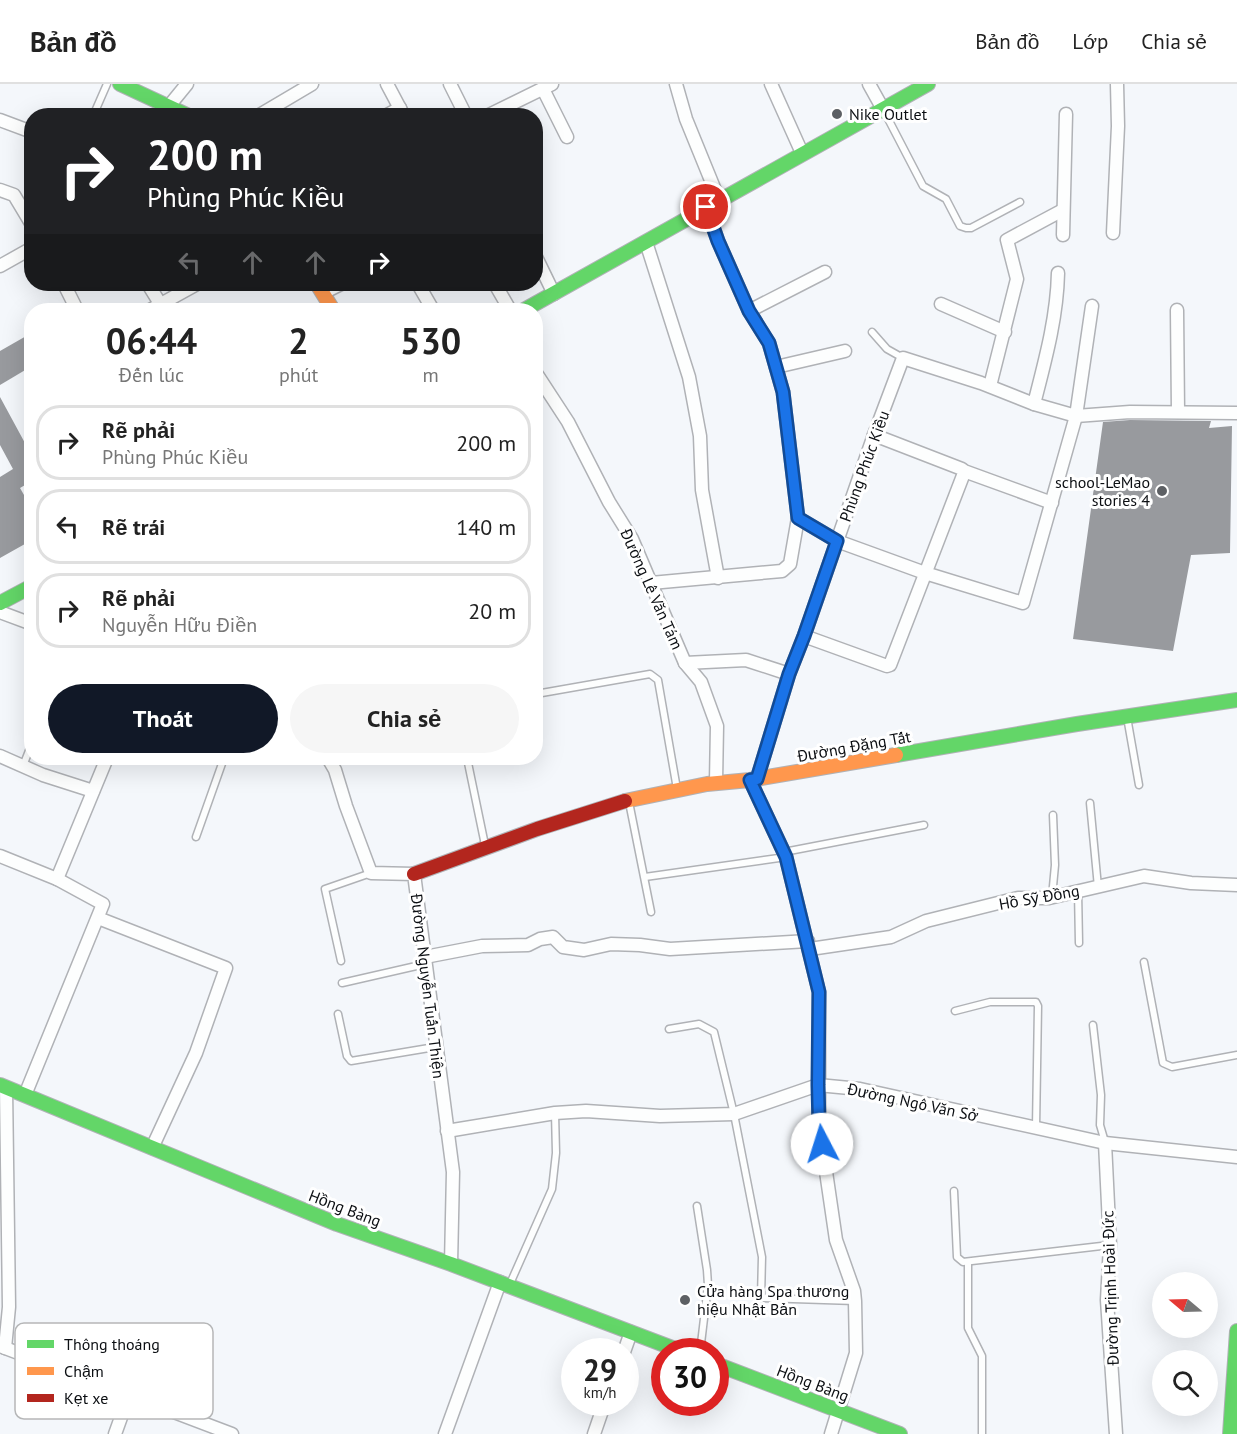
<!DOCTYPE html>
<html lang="vi">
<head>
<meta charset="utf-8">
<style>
	body { margin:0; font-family:"PT Sans",sans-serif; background:#f6f6f6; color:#222; height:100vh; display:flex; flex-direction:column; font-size:22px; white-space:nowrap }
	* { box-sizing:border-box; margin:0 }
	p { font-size:20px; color:#767676 }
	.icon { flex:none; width:33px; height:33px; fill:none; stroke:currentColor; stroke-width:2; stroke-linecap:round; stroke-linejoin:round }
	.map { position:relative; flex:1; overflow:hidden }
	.side { position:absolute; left:24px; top:219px; width:519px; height:462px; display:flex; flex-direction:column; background:#fff; border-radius:24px; box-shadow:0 6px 24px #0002 }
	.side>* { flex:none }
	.banner { position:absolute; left:24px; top:24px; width:519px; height:183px; border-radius:24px; box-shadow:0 6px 24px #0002; background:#202124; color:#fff; overflow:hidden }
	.needle { width:39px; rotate:289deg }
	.tools { position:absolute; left:1152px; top:1188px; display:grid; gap:12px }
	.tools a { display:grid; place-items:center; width:66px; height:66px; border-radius:50%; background:#fff; box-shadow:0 6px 24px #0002; font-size:30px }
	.speed { position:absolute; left:561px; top:1254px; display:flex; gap:12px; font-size:30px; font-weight:700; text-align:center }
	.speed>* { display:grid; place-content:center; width:78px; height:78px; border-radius:50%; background:#fff; box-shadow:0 6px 24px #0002; line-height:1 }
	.speed small { font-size:15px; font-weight:400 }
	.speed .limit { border:9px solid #d22; background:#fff; color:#111 }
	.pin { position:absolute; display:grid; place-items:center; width:51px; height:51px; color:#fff; margin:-26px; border:3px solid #fff; border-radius:50%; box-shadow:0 2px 6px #0007 }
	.me { position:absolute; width:66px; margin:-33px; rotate:355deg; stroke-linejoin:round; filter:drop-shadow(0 0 4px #0008) }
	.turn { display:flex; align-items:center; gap:21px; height:126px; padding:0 24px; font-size:27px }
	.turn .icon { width:78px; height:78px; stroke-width:2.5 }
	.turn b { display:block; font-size:42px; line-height:51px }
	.lanes { display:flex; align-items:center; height:57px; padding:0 24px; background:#0003; justify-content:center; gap:30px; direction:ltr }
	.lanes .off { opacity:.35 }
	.eta { display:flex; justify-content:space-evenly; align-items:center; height:102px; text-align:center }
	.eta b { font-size:36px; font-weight:700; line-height:42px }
	.cta { display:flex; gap:12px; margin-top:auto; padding:12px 24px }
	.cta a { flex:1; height:69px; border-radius:36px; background:#111827; color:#fff; font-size:24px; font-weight:700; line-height:69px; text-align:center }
	.cta a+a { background:#f6f6f6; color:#222 }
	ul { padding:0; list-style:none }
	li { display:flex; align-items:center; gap:18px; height:75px; margin:0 12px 9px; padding:0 12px; border:3px solid #e0e0e0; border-radius:24px }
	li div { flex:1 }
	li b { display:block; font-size:22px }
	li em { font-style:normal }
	header { display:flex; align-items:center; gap:36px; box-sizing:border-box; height:84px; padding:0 30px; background:#fff; border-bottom:2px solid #e0e0e0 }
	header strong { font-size:28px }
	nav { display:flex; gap:33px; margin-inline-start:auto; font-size:21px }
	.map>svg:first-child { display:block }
	.building { fill:#989a9e }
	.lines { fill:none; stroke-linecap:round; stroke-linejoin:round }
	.lane-casing { stroke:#b0b2b6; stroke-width:9 }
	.street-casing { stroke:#b0b2b6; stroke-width:15 }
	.fast-casing { stroke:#b0b2b6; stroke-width:16 }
	.slow-casing { stroke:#b0b2b6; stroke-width:16 }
	.jam-casing { stroke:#b0b2b6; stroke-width:16 }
	.lane { stroke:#fdfefe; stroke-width:6 }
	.street { stroke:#fdfefe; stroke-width:12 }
	.fast { stroke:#63d668; stroke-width:14 }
	.slow { stroke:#ff974d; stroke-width:14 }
	.jam { stroke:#b3261e; stroke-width:14 }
	.route-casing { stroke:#114b97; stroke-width:15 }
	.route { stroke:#1a73e8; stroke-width:10 }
	.poi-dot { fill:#5d6064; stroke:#fff; stroke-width:2 }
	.labels { text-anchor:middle; stroke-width:6; stroke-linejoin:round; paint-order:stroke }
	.poi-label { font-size:16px; fill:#0b0e12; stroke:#fff; text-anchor:start }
	.street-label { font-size:16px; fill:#0b0e12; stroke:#fff }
	.key { fill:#fff; stroke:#b6b7b8; stroke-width:1.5 }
	.key-label { font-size:16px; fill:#0b0e12 }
</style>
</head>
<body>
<header>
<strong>Bản đồ</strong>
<nav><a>Bản đồ</a><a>Lớp</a><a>Chia sẻ</a></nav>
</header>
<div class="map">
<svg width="1237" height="1350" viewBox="0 0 1237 1350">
	<rect width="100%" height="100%" fill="#f4f7fb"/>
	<g class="building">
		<polygon points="28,251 32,256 32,282 0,301 0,267"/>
		<polygon points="0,313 32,372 32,397 20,404 32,425 32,456 0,474 0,393 13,385 0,361"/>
		<polygon points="1130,336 1211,337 1209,344 1232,342 1230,469 1191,471 1173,567 1073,555 1103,338"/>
	</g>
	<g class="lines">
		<g class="lane-casing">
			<g id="lane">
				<polyline points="884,27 923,102 946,115 960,142 966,144 971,144 1020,118"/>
				<polyline points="93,32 107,0"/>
				<polyline points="872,248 887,265 903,274"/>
				<polyline points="536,610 650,590 658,596 677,705"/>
				<polyline points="1127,633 1139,701"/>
				<polyline points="467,674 485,761"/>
				<polyline points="23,682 32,659"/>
				<polyline points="629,718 651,828"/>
				<polyline points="1090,719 1098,803"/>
				<polyline points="196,753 224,674"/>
				<polyline points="784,768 924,741"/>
				<polyline points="645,793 786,773"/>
				<polyline points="1078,807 1079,859"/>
				<polyline points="1052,813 1055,781 1053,731"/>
				<polyline points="341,877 325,805 371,789"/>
				<polyline points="1144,878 1163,979 1172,983 1237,971"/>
				<polyline points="342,899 425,880"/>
				<polyline points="955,927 990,918 1036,918 1038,922 1036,1044"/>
				<polyline points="338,930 347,972 351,977 435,963"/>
				<polyline points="1093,941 1101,1011 1100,1041 1105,1058"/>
				<polyline points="669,945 699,940 714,948 734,1030 762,1173 761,1214 855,1217"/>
				<polyline points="954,1107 957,1173 963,1178 1110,1161"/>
				<polyline points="697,1122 707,1186 708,1201 700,1268"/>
				<polyline points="968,1179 968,1244 982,1272 982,1350"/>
				<polyline points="509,1202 552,1105 556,1069 555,1029"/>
			</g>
		</g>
		<g class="street-casing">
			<g id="street">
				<polyline points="387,0 404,32"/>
				<polyline points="450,0 466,32"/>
				<polyline points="676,0 686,35 719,116"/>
				<polyline points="771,0 802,69"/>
				<polyline points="869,0 884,27"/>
				<polyline points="543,5 567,53"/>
				<polyline points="169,22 187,0"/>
				<polyline points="258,32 312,0"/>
				<polyline points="385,32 400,24"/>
				<polyline points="487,32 552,0"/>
				<polyline points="0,36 32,48"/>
				<polyline points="0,106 14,111 32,141"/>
				<polyline points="1113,149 1118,42 1117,0"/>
				<polyline points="1063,151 1066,30"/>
				<polyline points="646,158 689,293 700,352 702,406 718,494"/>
				<polyline points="536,173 554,210"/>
				<polyline points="0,182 32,164"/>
				<polyline points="64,200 77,226"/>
				<polyline points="148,200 164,226"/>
				<polyline points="418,200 433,226"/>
				<polyline points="495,200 510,226"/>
				<polyline points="323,209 341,200"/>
				<polyline points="941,220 1005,248"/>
				<polyline points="150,226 197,200"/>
				<polyline points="1177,226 1178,328"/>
				<polyline points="749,227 825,188"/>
				<polyline points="776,283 845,267"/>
				<polyline points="536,289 568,338 609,418 632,455 685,579 701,598 717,642 716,698"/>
				<polyline points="990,302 1017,195 1007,156 1063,126"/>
				<path d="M1034,320c11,-43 23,-86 24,-131"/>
				<polyline points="964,387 1052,419"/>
				<polyline points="798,434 837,457 925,489 1023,519 1076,332 1092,222"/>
				<polyline points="651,499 782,487 790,480 798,434 783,308 769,259 749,227 718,157 706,123"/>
				<polyline points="0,528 32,540"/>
				<polyline points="804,552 887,582 890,581 964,389 962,385 874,351"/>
				<polyline points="685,579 746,576 789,590"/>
				<polyline points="0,672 43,691 93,707"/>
				<polyline points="328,674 335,686 346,722 371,789 414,790 453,1088 451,1180"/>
				<polyline points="757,695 789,590 804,552 874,351 903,274 981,299 1034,320 1076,332 1130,328 1237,329"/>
				<polyline points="750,696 786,773 819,908 819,1040 836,1156 854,1207 855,1217 856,1269 831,1350"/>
				<polyline points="0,772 57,795 103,820 25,1011"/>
				<polyline points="57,795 107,674"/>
				<polyline points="98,834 226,884 196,969 152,1064"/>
				<polyline points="810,865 891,853 926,837 1018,814 1049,814 1144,792 1191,799 1237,801"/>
				<polyline points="425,873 482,862 528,861 540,855 553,853 563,863 584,866 611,860 640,861 670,865 808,857"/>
				<polyline points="447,1047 555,1029 586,1027 660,1032 734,1030 818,1001 860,1005 1105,1059 1237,1073"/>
				<polyline points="1105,1059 1110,1161 1107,1216 1116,1350"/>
				<polyline points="0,1262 129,1311 115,1350"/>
				<polyline points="5,1264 9,1223 6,1004"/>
				<polyline points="624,1268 631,1248"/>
				<polyline points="129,1311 232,1350"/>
				<polyline points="445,1350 500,1198"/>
				<polyline points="594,1350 605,1318"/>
			</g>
		</g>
		<g class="fast-casing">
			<g id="fast">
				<polyline points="120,0 189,32"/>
				<polyline points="524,226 928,0"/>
				<polyline points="0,519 32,502"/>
				<polyline points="896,671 1077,640 1237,616"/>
				<polyline points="0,1001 337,1140 451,1180 683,1268"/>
				<polyline points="716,1280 900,1350"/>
				<polyline points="1230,1350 1237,1247"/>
			</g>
		</g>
		<g class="slow-casing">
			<g id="slow">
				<polyline points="317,200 333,226"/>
				<polyline points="625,717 707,700 750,696 896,671"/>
			</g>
		</g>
		<g class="jam-casing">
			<polyline id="jam" points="414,790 537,745 625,717"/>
		</g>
		<use href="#lane" class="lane"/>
		<use href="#street" class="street"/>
		<use href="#fast" class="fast"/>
		<use href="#slow" class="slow"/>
		<use href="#jam" class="jam"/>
	</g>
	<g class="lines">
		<g class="route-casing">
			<polyline id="route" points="706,123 718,157 749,227 769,259 783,308 798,434 837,457 804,552 789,590 757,695 750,696 786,773 819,908 818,1001 819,1040 822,1060"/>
		</g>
		<use href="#route" class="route"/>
	</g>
	<g class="poi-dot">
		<circle cx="837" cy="30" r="6"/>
		<circle cx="1162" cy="407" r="6"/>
		<circle cx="685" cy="1216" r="6"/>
	</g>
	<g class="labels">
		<g class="poi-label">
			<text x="849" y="36">Nike Outlet</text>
			<text x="1150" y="404" text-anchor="end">school-LeMao<tspan x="1150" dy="18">stories 4</tspan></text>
			<text x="697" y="1213">Cửa hàng Spa thương<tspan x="697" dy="18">hiệu Nhật Bản</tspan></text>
		</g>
		<g class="street-label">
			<text transform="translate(864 382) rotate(-70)" y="6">Phùng Phúc Kiều</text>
			<text transform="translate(652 505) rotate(66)" y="6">Đường Lê Văn Tám</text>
			<text transform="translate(854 662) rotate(-10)" y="6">Đường Đặng Tất</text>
			<text transform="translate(1039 813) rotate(-10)" y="6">Hồ Sỹ Đồng</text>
			<text transform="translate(428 902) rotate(83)" y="6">Đường Nguyễn Tuấn Thiện</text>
			<text transform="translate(913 1018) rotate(12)" y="6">Đường Ngô Văn Sở</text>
			<text transform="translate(345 1124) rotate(21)" y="6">Hồng Bàng</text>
			<text transform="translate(1110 1204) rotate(-92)" y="6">Đường Trịnh Hoài Đức</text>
			<text transform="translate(813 1299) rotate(21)" y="6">Hồng Bàng</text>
		</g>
	</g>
	<rect x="15" y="1239" width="198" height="96" rx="9" class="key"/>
	<rect x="27" y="1256" width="27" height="8" fill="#63d668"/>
	<rect x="27" y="1283" width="27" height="8" fill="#ff974d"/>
	<rect x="27" y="1310" width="27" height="8" fill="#b3261e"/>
	<g class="key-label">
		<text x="64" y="1266">Thông thoáng</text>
		<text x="64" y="1293">Chậm</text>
		<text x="64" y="1320">Kẹt xe</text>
	</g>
</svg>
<div class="tools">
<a><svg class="needle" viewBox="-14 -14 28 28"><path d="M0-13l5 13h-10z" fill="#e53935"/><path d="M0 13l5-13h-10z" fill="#767676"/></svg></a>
<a><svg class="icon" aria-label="search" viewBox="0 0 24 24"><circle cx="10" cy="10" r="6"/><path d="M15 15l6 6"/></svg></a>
</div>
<div class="speed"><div>29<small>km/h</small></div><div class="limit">30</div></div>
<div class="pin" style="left:706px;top:123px;background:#d93025"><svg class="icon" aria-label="arrive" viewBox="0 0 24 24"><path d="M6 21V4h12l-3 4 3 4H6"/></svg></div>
<svg class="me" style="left:822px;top:1060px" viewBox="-20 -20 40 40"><circle r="19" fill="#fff"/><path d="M0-13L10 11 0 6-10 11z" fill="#1a73e8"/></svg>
<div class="banner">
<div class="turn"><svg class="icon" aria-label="right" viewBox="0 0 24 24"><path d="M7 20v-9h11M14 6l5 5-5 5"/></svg><div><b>200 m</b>Phùng Phúc Kiều</div></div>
<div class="lanes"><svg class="icon off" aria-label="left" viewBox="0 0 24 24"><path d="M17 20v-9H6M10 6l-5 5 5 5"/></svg><svg class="icon off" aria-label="ahead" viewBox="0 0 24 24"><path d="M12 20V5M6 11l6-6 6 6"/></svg><svg class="icon off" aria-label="ahead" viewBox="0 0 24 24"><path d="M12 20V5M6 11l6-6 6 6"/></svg><svg class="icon" aria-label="right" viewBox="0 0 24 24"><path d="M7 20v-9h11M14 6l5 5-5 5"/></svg></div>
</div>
<section class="side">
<div class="eta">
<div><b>06:44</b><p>Đến lúc</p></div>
<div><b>2</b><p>phút</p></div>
<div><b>530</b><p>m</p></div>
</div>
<ul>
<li><svg class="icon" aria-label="right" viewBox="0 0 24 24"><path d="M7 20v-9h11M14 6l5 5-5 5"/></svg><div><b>Rẽ phải</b><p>Phùng Phúc Kiều</p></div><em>200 m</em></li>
<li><svg class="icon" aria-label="left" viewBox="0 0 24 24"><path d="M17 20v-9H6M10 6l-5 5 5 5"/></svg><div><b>Rẽ trái</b></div><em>140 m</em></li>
<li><svg class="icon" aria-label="right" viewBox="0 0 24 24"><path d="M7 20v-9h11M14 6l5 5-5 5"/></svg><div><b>Rẽ phải</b><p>Nguyễn Hữu Điền</p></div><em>20 m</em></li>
</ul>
<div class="cta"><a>Thoát</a><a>Chia sẻ</a></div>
</section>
</div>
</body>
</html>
